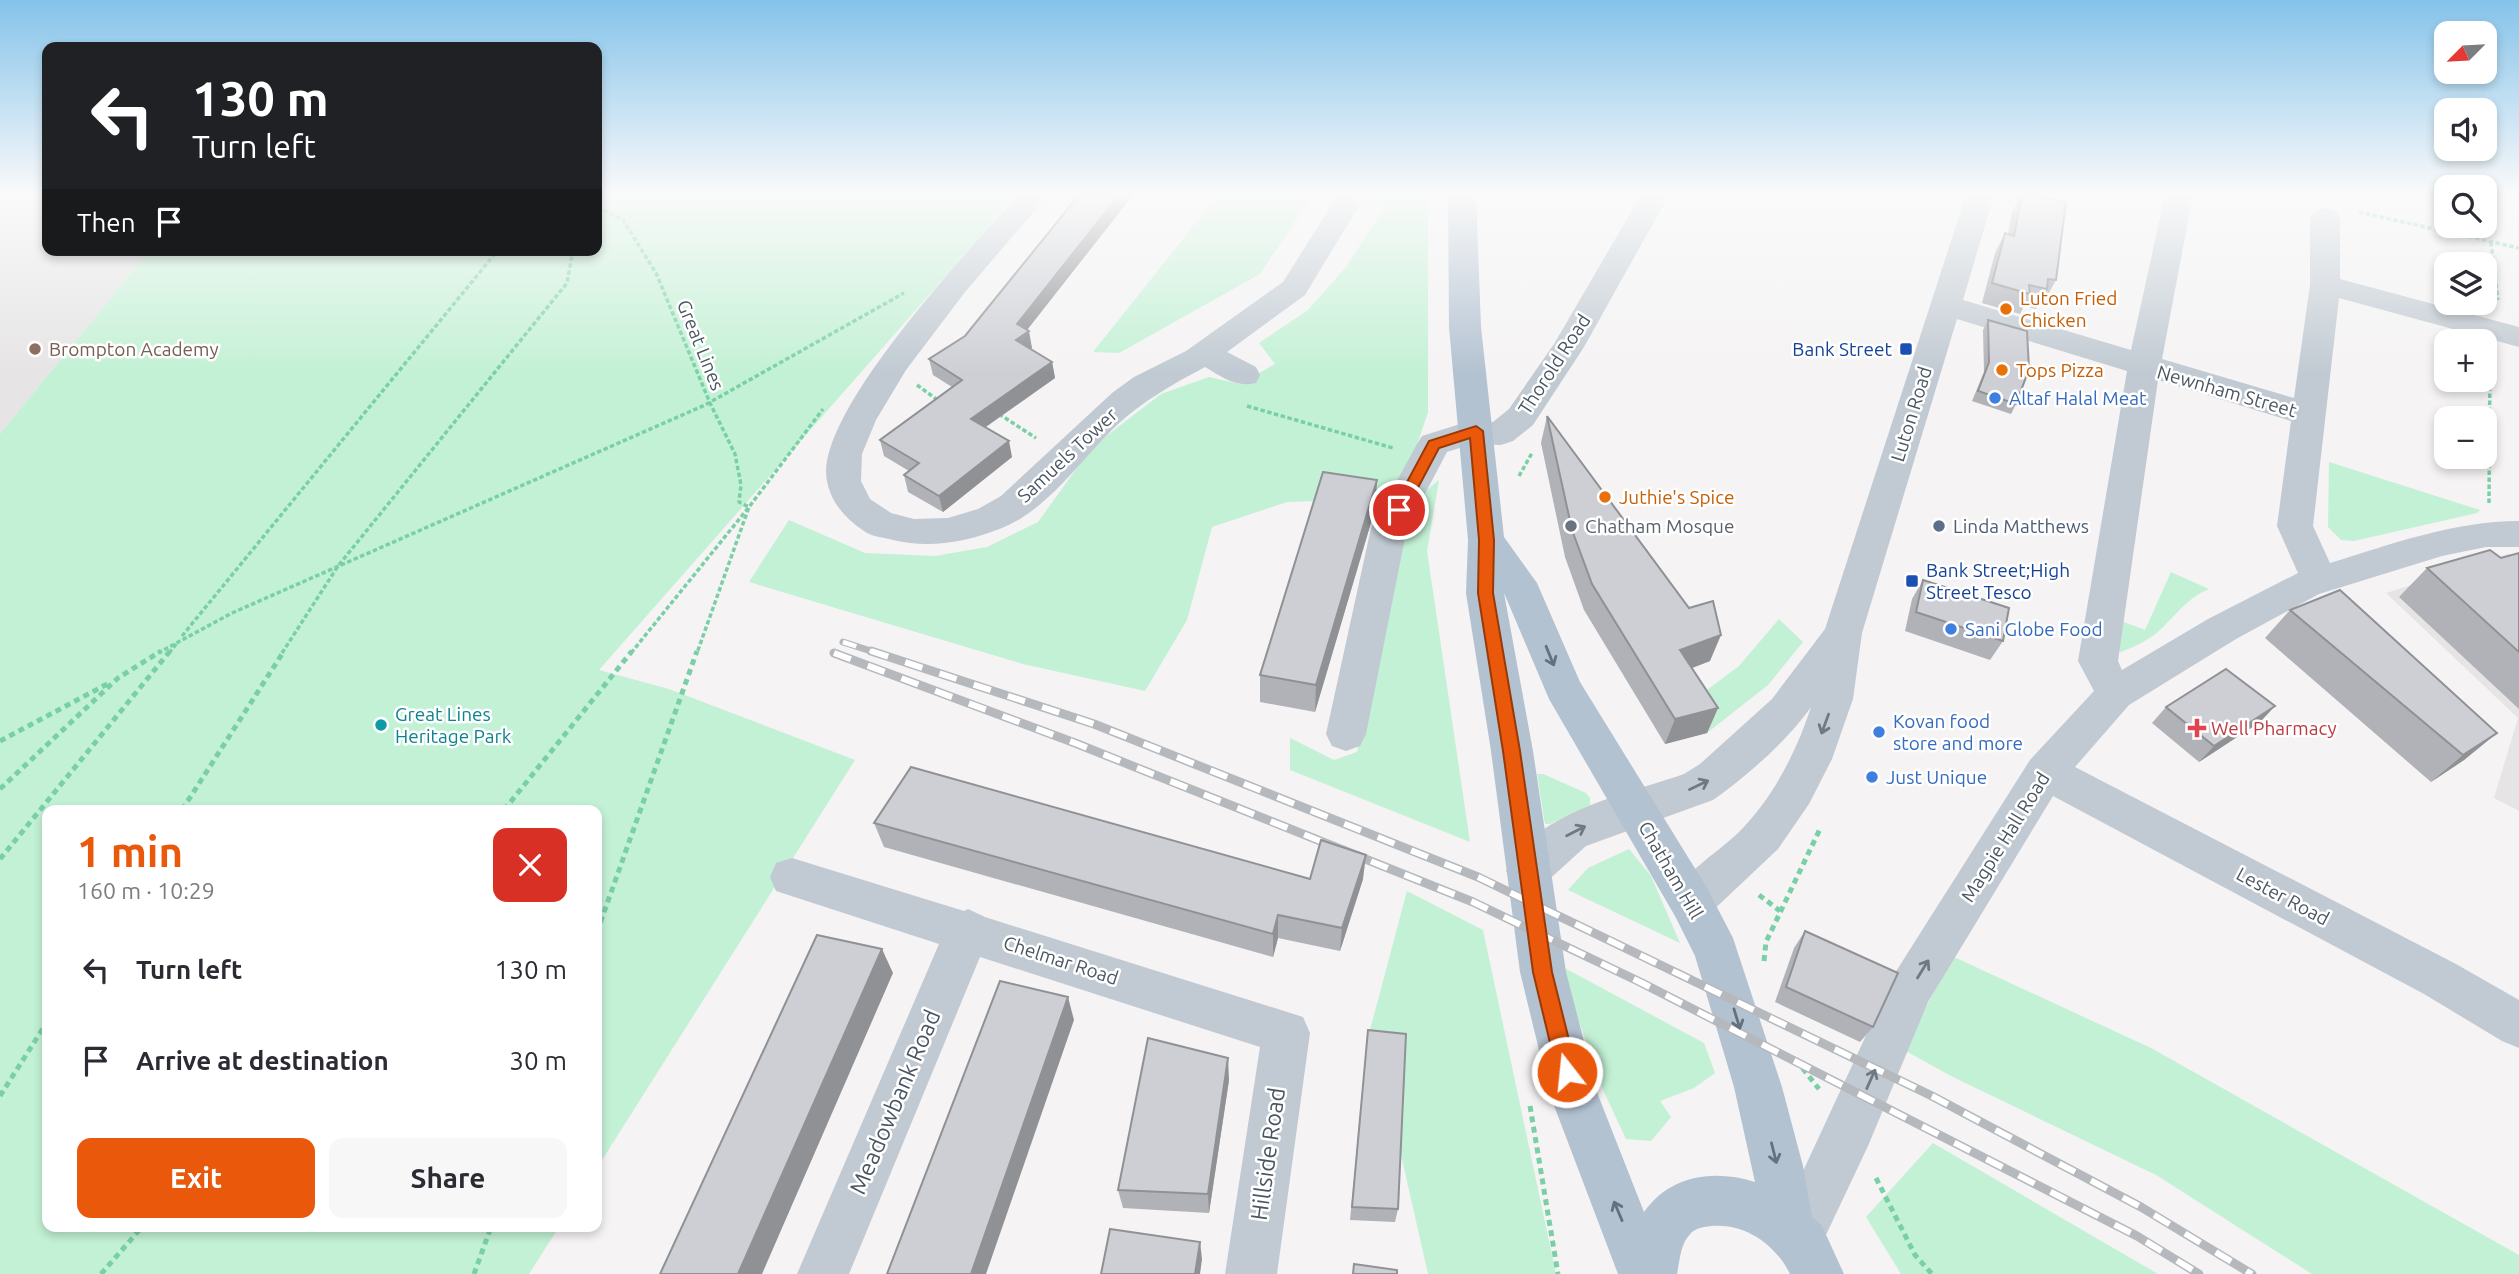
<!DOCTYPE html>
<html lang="en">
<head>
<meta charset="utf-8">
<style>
	body { margin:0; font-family:Ubuntu,sans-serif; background:#f7f7f7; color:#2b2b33; height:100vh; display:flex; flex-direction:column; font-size:26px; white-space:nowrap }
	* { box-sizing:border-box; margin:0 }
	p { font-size:23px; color:#7c7c81 }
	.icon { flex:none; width:38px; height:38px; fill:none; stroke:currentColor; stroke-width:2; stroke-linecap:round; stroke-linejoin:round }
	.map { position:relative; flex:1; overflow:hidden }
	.panel { position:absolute; left:42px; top:805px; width:560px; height:427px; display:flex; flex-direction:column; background:#fff; border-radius:14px; box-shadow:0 4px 10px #0003 }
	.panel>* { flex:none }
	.hud { position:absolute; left:42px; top:42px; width:560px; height:214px; border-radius:14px; box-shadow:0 4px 10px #0003; background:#202124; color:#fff; overflow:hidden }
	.needle { width:46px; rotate:246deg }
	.buttons { position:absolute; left:2434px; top:21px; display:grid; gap:14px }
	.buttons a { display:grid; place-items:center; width:63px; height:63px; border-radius:14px; background:#fff; box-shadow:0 4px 10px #0003; font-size:35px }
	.pin { position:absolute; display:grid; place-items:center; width:60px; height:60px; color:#fff; margin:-30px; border:4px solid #fff; border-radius:50%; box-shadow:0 2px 7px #0007 }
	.me { position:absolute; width:77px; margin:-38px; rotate:344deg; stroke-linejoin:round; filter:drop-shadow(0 0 5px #0008) }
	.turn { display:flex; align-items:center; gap:24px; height:147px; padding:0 35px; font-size:32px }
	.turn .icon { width:91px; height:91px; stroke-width:2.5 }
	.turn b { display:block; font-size:49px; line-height:60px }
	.then { display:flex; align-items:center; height:66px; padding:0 35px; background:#0003; gap:14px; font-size:26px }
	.round { display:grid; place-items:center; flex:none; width:74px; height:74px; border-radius:14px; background:#f7f7f7 }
	.overview { display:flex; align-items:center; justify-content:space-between; height:119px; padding:0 35px }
	h1 { font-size:42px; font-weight:700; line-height:52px; color:#ea580c }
	.primary-button { display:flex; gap:14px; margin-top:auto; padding:14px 35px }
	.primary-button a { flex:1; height:80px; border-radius:14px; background:#ea580c; color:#fff; font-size:28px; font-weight:700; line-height:80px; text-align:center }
	.primary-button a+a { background:#f7f7f7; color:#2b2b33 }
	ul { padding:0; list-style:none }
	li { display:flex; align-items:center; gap:21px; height:91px; padding:0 35px }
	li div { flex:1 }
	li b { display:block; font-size:26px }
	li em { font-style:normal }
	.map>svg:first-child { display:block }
	.education { fill:#e6e4e5 }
	.green { fill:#c3f1d5 }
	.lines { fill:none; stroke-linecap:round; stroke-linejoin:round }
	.path-far1 { stroke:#7ad0a6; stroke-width:3.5; stroke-dasharray:4.5 2.5; stroke-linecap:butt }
	.path { stroke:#7ad0a6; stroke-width:5; stroke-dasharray:6 4.5; stroke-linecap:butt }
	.minor { fill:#c1cad2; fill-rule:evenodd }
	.major { fill:#b3c2d1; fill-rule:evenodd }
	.rail-far1-casing { stroke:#b5b8bd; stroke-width:7 }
	.rail-casing { stroke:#b5b8bd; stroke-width:9 }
	.rail-far1 { stroke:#fff; stroke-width:4.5; stroke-dasharray:14; stroke-linecap:butt }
	.rail { stroke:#fff; stroke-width:6; stroke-dasharray:18; stroke-linecap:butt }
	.wall { fill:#b0b2b7 }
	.shaded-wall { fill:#909195 }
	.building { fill:#cdcfd5; stroke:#909195; stroke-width:2 }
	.oneway { stroke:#64717d }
	.oneway2 { stroke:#6e7983 }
	.route { fill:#ea580c; stroke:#983908; stroke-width:2 }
	.food-dot { fill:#e8710a; stroke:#fff; stroke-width:2.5 }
	.education-dot { fill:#8d6e63; stroke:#fff; stroke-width:2.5 }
	.transit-dot { fill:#1a4fb4; stroke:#fff; stroke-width:2.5 }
	.shop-dot { fill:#3f7fe0; stroke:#fff; stroke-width:2.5 }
	.worship-dot { fill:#6b7280; stroke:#fff; stroke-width:2.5 }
	.service-dot { fill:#5c6f8a; stroke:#fff; stroke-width:2.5 }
	.culture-dot { fill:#0f9aa8; stroke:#fff; stroke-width:2.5 }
	.health-dot { fill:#e0444e; stroke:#fff; stroke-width:2.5 }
	.labels { text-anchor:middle; stroke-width:5; stroke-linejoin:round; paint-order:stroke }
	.food-label { font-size:19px; fill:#c56008; stroke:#fff; text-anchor:start }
	.street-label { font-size:19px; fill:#4a5661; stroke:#fff }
	.education-label { font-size:19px; fill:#785e54; stroke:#fff; text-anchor:start }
	.transit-label { font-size:19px; fill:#164399; stroke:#fff; text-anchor:end }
	.shop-label { font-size:19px; fill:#366cbe; stroke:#fff; text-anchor:start }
	.worship-label { font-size:19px; fill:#5b616d; stroke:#fff; text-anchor:start }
	.service-label { font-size:19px; fill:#4e5e75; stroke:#fff; text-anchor:start }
	.culture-label { font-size:19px; fill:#0d838f; stroke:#fff; text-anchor:start }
	.health-label { font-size:19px; fill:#be3a42; stroke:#fff; text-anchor:start }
	.near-street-label { font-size:23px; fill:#4a5661; stroke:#fff }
</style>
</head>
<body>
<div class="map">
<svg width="2519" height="1274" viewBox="0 0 2519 1274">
	<rect width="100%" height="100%" fill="#f5f3f3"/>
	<g class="education">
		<polygon points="0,196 47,197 47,250 150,250 0,434"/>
		<polygon points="2508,554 2519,554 2519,811 2494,798 2518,718 2386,593"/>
	</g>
	<g class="green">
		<polygon points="597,195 1017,195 599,670 669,689 855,760 597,1168 597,810 47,810 47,1227 559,1227 529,1274 0,1274 0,434 150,250 597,250"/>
		<polygon points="1218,195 1313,195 1260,274 1119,353 1093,352"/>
		<polygon points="1317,195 1428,195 1428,412 1416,448 1393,498 1287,502 1212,527 1187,620 1145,691 1023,664 749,582 789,520 865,553 935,556 987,547 1038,522 1092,447 1161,394 1209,377 1240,384 1275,364 1259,343 1308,310 1346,267 1384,208"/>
		<polygon points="2329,462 2480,510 2477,513 2354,541 2341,540 2328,527"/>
		<polygon points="1439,480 1427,551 1470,842 1290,770 1290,738 1334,760 1357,752 1413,501"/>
		<path d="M2171,572l38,17c-22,9 -32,25 -48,40 -11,11 -26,17 -40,23l-12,-7 7,-26 29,11z"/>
		<polygon points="1779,619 1803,642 1768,685 1707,733 1688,704 1739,666"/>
		<polygon points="1537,774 1543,774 1586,793 1590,798 1590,805 1550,824 1545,824"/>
		<polygon points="1629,849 1651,876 1680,943 1568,890 1588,868"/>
		<polygon points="1407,891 1483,930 1556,1274 1428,1274 1399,1146 1366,1045"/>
		<polygon points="1954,957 2151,1048 2519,1255 2519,1274 2312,1274 2156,1175 1953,1077 1902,1049"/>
		<polygon points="1559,965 1704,1043 1715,1073 1694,1088 1660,1101 1671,1117 1651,1141 1626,1139 1604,1092"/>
		<polygon points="1933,1143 2158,1274 1901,1274 1866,1217"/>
	</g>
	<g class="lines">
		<g class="path-far1">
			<polyline points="597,207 623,220 656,273 710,403 735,454 741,485 739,502 749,507 697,653"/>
			<polyline points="2359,212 2519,248"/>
			<polyline points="2465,237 2466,226"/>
			<polyline points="2491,242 2498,300"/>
			<polyline points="917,385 939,401"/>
			<polyline points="1247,406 1393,448"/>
			<polyline points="999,414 1036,438"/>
			<polyline points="1519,476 1532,453"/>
			<polyline points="2489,503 2490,358"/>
			<polyline points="182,636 498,250"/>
			<polyline points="158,653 232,613 705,405 904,293"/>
			<polyline points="169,653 177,643"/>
			<polyline points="282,653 338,566 567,283 573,250"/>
			<polyline points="631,653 749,507 823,409"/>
		</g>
		<g class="path">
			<polyline points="0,741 111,682"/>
			<polyline points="0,789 118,678 161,651"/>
			<polyline points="182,810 284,651"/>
			<polyline points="504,810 632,651"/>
			<polyline points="0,859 170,651"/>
			<polyline points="1759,895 1780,911"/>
			<polyline points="597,932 697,651"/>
			<polyline points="1764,961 1766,942 1820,829"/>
			<polyline points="1796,1060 1819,1089"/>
			<polyline points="0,1096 47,1022"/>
			<polyline points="1530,1106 1558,1274"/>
			<polyline points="1876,1178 1915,1255 1932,1274"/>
			<polyline points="101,1274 142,1227"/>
			<polyline points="474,1274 491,1227"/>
		</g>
		<g class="minor">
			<path d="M1019,195h29l-83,97 -59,78 -30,50 -14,34 -1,27 9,18 21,14 23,6 34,-1 30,-9 23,-13 111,-103 22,-16 52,-26 97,-69 53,-84 10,-3 10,3 4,6 -55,91 -78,57 29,15 4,8 -4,8c-20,5 -34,-6 -51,-16 -32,17 -62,34 -88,58 -36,34 -68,84 -115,103 -38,15 -74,21 -113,11 -9,-2 -18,-3 -25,-8 -18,-12 -33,-28 -37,-50 -14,-66 146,-236 192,-286z"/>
			<polygon points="1641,195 1669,195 1584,347 1533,425 1513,441 1501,445 1472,444 1447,452 1407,528 1366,734 1360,746 1346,751 1332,746 1326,734 1371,528 1417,444 1422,436 1476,419 1493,422 1509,409 1554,344"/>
			<path d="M1966,195h28l-31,105 168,50 34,-155h28l-31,164 132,39 16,-113v-68l5,-6 10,-3 10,3 5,6v62l179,48v20l-180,-49 -26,228 17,37c62,-19 124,-42 189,-42v26h-33l-44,9 -123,38 -83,45 -107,66 -54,62 381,197 63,36v48l-17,-7 -78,-47 -371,-198 -125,206 -60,144 -52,110 -18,8 -18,-8 -8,-18 123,-265 135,-213 64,-69 -16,-30 49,-290 -170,-52 -95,314 -9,66 -21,60 -23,45 -31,45 -71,67 -16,6 -16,-6 -6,-14c13,-29 46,-47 69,-69 35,-35 58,-80 73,-126 -23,33 -65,70 -98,93l-127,46 -43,39 -15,5 -15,-5 -7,-14c28,-59 121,-77 178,-97l16,-10 72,-65 53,-70zM2158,380l133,41 -14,105 21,47 -90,46 -86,51 -4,-9z"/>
			<polygon points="792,858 964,911 968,909 985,917 1303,1017 1310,1033 1277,1274 1225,1274 1260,1047 980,957 849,1274 797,1274 939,944 776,891 770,877 776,863"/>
		</g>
		<path class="major" d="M1448,195h28l5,132 23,210 33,46 43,99 127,206 26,50 49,149 21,79 9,51 10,9 22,48h-54c-15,-30 -45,-51 -79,-48 -7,1 -15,2 -20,7 -11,11 -11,27 -14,41h-59l-68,-179 -30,-123 -29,-221 -25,-158 2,-53 -19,-213zM1504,593l45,106 126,217 20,40 39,131 21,95c-41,-13 -85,-7 -111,30l-46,-117 -32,-123 -33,-221z"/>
		<g class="rail-far1-casing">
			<polyline id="rail-far1" points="843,642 877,653"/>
		</g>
		<g class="rail-casing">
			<g id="rail">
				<polyline points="871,651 1094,724 1478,877 1930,1095 2141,1207 2252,1274"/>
				<polyline points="834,653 1075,743 1473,902 1640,982 2137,1236 2199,1274"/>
			</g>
		</g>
		<use href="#rail-far1" class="rail-far1"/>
		<use href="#rail" class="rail"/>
	</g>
	<g class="wall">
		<polygon points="1133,195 1027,330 1032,348 1030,349 1052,362 1055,378 986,427 1012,457 943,512 908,492 904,475 909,471 884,456 880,440 952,387 933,375 929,359 965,336"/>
		<polygon points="2021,195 2033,195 2056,280 2045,300 2041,299 2036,309 2024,306 2020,314 1982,303 1995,253 2005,233 2008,234 2012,212"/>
		<polygon points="1988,320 2016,404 2011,414 1972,401 1984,372 1983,330"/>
		<polygon points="1547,416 1710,661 1692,668 1718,708 1707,733 1665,744 1584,610 1565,557 1541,443"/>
		<polygon points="1377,480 1375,509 1315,712 1260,702 1260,675"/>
		<polygon points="2519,553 2519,709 2399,597 2427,568 2501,558"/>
		<polygon points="1923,580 2003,641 1990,660 1905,631 1912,599"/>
		<polygon points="2290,610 2497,733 2464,760 2431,782 2265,638"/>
		<polygon points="2275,706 2260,722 2199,762 2152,723 2166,707"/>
		<polygon points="874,823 1310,879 1363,879 1340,951 1278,938 1273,957 884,847"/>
		<polygon points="1805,931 1873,1027 1860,1042 1775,1002 1794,948"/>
		<polygon points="1368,1030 1398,1209 1395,1222 1350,1220"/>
		<polygon points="1229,1080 1209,1213 1123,1208 1118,1190"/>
	</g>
	<g class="shaded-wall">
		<polygon points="1119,195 1133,195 1023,335 1029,331 1032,348 1019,356 1016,340 1017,324"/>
		<polygon points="1052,362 1055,378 974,435 971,419"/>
		<polygon points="1009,441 1012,457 943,512 939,496"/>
		<polygon points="1377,480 1375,509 1315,712 1316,685"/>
		<polygon points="1721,635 1710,661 1671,676 1680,650"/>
		<polygon points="2275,706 2260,722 2199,762 2214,746"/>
		<polygon points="1718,708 1707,733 1665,744 1675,719"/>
		<polygon points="2497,733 2464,760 2431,782 2463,755"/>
		<polygon points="1366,855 1363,879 1340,951 1342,928"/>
		<polygon points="1278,915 1278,938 1273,957 1273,934"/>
		<polygon points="882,949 893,973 762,1274 738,1274"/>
		<polygon points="1068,997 1074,1020 986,1274 971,1274"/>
		<polygon points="1228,1058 1229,1080 1209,1213 1208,1194"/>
		<polygon points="1200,1242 1202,1259 1200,1274 1195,1274"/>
	</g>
	<g class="building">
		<polygon points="1079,195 1119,195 1017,324 1029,331 1016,340 1052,362 971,419 1009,441 939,496 904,475 919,463 880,440 962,380 929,359 965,336"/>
		<polygon points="2022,195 2033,195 2066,202 2056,280 2048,279 2047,289 2029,285 2030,294 1992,283 2005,233 2014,236"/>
		<polygon points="1988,320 2027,331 2029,369 2016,404 1978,391 1989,362"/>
		<polygon points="1547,416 1689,608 1713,601 1721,635 1680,650 1718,708 1675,719 1592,584 1572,530"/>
		<polygon points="1323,472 1377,480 1316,685 1260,675"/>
		<polygon points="2490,550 2501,558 2519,553 2519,652 2427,568"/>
		<polygon points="1923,580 2009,608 2003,641 1916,612"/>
		<polygon points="2340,590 2497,733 2463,755 2290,610"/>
		<polygon points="2226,669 2275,706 2214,746 2166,707"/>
		<polygon points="911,767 1310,879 1321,840 1366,855 1342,928 1278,915 1273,934 874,823"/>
		<polygon points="1805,931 1898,973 1873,1027 1786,987"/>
		<polygon points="817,935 882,949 738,1274 660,1274"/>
		<polygon points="1000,981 1068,997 971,1274 887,1274"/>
		<polygon points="1368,1030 1406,1034 1398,1209 1352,1207"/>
		<polygon points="1148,1038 1228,1058 1208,1194 1118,1190"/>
		<polygon points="1110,1229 1200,1242 1195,1274 1101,1274"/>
		<polygon points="1354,1264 1397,1270 1397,1274 1353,1274"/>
	</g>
	<defs><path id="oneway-shaft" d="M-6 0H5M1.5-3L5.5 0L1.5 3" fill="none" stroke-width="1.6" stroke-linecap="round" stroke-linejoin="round" transform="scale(1.75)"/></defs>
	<g class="oneway">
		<use href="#oneway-shaft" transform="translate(1550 656) rotate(68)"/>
		<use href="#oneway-shaft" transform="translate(1737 1019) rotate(73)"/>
		<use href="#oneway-shaft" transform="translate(1774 1153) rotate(76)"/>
		<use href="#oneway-shaft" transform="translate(1618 1211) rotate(-113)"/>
	</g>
	<g class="oneway2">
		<use href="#oneway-shaft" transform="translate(1825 724) rotate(110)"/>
		<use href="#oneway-shaft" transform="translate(1699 785) rotate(-26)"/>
		<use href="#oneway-shaft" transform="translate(1576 831) rotate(-27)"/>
		<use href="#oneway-shaft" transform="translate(1923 969) rotate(-58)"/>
		<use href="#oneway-shaft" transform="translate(1871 1079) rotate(-66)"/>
	</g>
	<linearGradient id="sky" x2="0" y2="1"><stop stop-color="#85c3ea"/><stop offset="0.52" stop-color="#fafafa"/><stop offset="1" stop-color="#fafafa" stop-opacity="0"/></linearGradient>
	<rect width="2519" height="373" fill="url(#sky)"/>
	<polygon class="route" points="1476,426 1483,431 1494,540 1493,593 1520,751 1552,972 1577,1072 1575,1079 1567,1082 1560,1079 1557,1072 1533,972 1503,751 1478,593 1479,540 1470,438 1439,448 1404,514 1394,514 1392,510 1429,441"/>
	<g class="food-dot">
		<circle cx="2006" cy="309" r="7"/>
		<circle cx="2002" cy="370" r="7"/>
		<circle cx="1605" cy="497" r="7"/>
	</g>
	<circle class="education-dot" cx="35" cy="349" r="7"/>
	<g class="transit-dot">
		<rect x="1899" y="342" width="14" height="14" rx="3.5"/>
		<rect x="1905" y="574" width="14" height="14" rx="3.5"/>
	</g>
	<g class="shop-dot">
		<circle cx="1995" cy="398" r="7"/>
		<circle cx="1951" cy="629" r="7"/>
		<circle cx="1879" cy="732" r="7"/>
		<circle cx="1872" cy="777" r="7"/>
	</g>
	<circle class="worship-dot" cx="1571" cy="526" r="7"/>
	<circle class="service-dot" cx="1939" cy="526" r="7"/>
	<circle class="culture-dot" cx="381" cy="725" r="7"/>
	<path class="health-dot" d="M2193.5 717.5h7v7h7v7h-7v7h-7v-7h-7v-7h7z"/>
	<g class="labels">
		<g class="food-label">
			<text x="2020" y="305">Luton Fried<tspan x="2020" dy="22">Chicken</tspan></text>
			<text x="2016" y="377">Tops Pizza</text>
			<text x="1619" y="504">Juthie's Spice</text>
		</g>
		<g class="street-label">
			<text transform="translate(701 345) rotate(68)" y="7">Great Lines</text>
			<text transform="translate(1554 364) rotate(-57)" y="7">Thorold Road</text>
			<text transform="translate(2227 391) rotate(16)" y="7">Newnham Street</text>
			<text transform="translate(1911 414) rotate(-73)" y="7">Luton Road</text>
			<text transform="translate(1067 455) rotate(-43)" y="7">Samuels Tower</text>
			<text transform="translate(2005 837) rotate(-58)" y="7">Magpie Hall Road</text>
			<text transform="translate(1671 870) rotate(60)" y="7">Chatham Hill</text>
			<text transform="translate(2283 896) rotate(28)" y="7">Lester Road</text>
			<text transform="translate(1061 960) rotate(18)" y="7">Chelmar Road</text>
		</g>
		<g class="education-label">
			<text x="49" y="356">Brompton Academy</text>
		</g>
		<g class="transit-label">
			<text x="1892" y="356">Bank Street</text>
			<text x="1926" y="577" text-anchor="start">Bank Street;High<tspan x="1926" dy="22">Street Tesco</tspan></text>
		</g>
		<g class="shop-label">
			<text x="2009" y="405">Altaf Halal Meat</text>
			<text x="1965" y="636">Sani Globe Food</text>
			<text x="1893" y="728">Kovan food<tspan x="1893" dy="22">store and more</tspan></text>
			<text x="1886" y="784">Just Unique</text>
		</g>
		<g class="worship-label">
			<text x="1585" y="533">Chatham Mosque</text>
		</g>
		<g class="service-label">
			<text x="1953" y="533">Linda Matthews</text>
		</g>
		<g class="culture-label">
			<text x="395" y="721">Great Lines<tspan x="395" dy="22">Heritage Park</tspan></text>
		</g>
		<g class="health-label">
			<text x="2211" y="735">Well Pharmacy</text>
		</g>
		<g class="near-street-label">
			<text transform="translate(895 1102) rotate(-67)" y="8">Meadowbank Road</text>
			<text transform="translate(1268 1154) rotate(-82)" y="8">Hillside Road</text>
		</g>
	</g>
</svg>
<div class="buttons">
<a><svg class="needle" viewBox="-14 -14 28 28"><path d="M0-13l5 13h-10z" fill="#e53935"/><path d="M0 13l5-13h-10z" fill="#7c7c81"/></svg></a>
<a><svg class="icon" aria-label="sound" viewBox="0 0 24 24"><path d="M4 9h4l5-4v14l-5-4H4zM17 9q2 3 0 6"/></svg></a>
<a><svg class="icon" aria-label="search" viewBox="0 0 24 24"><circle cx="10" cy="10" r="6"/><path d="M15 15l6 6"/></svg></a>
<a><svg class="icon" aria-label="layers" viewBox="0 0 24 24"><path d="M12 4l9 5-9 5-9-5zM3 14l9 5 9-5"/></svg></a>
<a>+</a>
<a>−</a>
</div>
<div class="pin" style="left:1399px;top:510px;background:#d93025"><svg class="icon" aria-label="arrive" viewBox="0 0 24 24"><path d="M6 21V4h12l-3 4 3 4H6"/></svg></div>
<svg class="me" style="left:1567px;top:1072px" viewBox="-20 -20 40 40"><circle r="17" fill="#ea580c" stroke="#fff" stroke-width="3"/><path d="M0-11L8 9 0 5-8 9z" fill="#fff"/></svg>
<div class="hud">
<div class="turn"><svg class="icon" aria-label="left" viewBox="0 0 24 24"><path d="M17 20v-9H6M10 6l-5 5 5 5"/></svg><div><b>130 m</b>Turn left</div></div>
<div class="then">Then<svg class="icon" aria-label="arrive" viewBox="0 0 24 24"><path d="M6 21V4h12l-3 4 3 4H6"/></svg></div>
</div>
<section class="panel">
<div class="overview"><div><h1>1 min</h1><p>160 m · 10:29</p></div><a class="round" style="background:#d93025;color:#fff"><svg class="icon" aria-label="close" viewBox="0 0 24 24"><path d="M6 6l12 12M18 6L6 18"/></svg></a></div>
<ul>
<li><svg class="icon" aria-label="left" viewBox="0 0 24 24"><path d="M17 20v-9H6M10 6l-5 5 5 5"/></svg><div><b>Turn left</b></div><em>130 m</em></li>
<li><svg class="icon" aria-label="arrive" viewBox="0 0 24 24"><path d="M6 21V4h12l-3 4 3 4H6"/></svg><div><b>Arrive at destination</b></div><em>30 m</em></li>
</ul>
<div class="primary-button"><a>Exit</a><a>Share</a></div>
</section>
</div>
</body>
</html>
